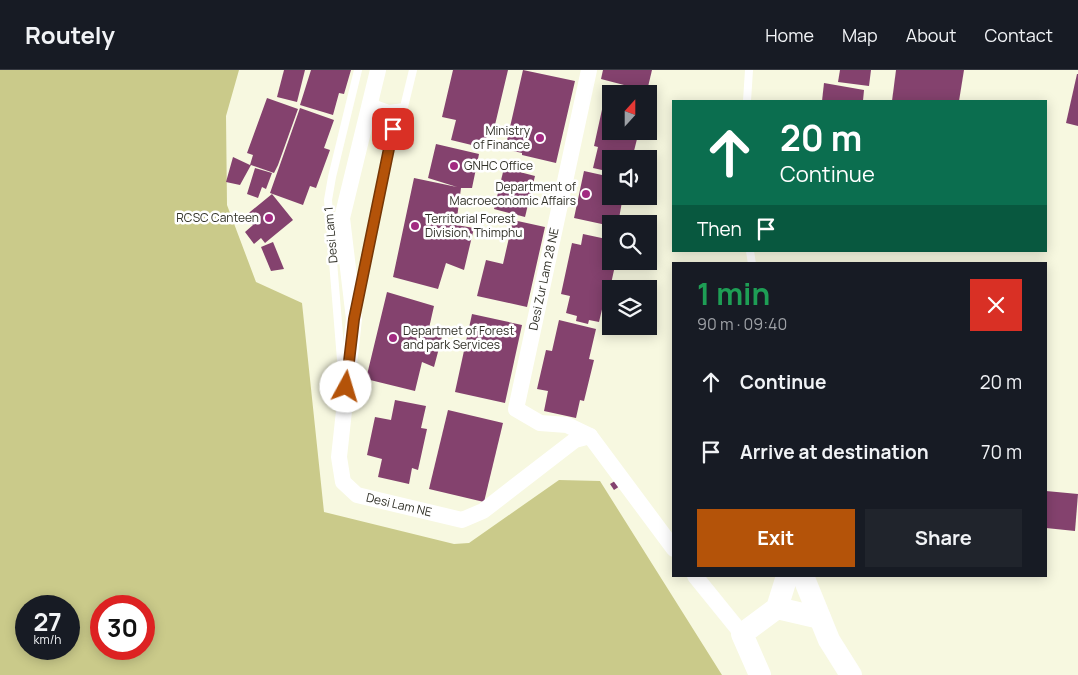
<!DOCTYPE html>
<html lang="en">
<head>
<meta charset="utf-8">
<style>
	body { margin:0; font-family:Manrope,sans-serif; background:#20242c; color:#f1f3f6; height:100vh; display:flex; flex-direction:column; font-size:19px; white-space:nowrap }
	* { box-sizing:border-box; margin:0 }
	p { font-size:16px; color:#9ea1a6 }
	.icon { flex:none; width:28px; height:28px; fill:none; stroke:currentColor; stroke-width:2; stroke-linecap:round; stroke-linejoin:round }
	.map { position:relative; flex:1; overflow:hidden }
	.drawer { position:absolute; left:672px; top:192px; width:375px; height:315px; display:flex; flex-direction:column; background:#171b24; border-radius:0px; box-shadow:0 2px 12px #0003 }
	.drawer>* { flex:none }
	.top-card { position:absolute; left:672px; top:30px; width:375px; height:152px; border-radius:0px; box-shadow:0 2px 12px #0003; background:#0b6e4f; color:#fff; overflow:hidden }
	.needle { width:32px; rotate:21deg }
	.controls { position:absolute; left:602px; top:15px; display:grid; gap:10px }
	.controls a { display:grid; place-items:center; width:55px; height:55px; border-radius:0px; background:#171b24; box-shadow:0 2px 12px #0003; font-size:25px }
	.speed { position:absolute; left:15px; top:525px; display:flex; gap:10px; font-size:25px; font-weight:700; text-align:center }
	.speed>* { display:grid; place-content:center; width:65px; height:65px; border-radius:50%; background:#171b24; box-shadow:0 2px 12px #0003; line-height:1 }
	.speed small { font-size:12px; font-weight:400 }
	.speed .limit { border:8px solid #d22; background:#fff; color:#111 }
	.pin { position:absolute; display:grid; place-items:center; width:42px; height:42px; color:#fff; margin:-21px; border-radius:10px; box-shadow:0 2px 8px #0006 }
	.me { position:absolute; width:55px; margin:-28px; rotate:6deg; stroke-linejoin:round; filter:drop-shadow(0 0 4px #0008) }
	.turn { display:flex; align-items:center; gap:18px; height:105px; padding:0 25px; font-size:22px }
	.turn .icon { width:65px; height:65px; stroke-width:2.5 }
	.turn b { display:block; font-size:35px; line-height:42px }
	.then { display:flex; align-items:center; height:48px; padding:0 25px; background:#0003; gap:10px; font-size:19px }
	.round { display:grid; place-items:center; flex:none; width:52px; height:52px; border-radius:0px; background:#20242c }
	.overview { display:flex; align-items:center; justify-content:space-between; height:85px; padding:0 25px }
	h1 { font-size:30px; font-weight:700; line-height:38px; color:#1e9e55 }
	.cta { display:flex; gap:10px; margin-top:auto; padding:10px 25px }
	.cta a { flex:1; height:58px; border-radius:0px; background:#b45309; color:#fff; font-size:20px; font-weight:700; line-height:58px; text-align:center }
	.cta a+a { background:#20242c; color:#f1f3f6 }
	ul { padding:0; list-style:none }
	li { display:flex; align-items:center; gap:15px; height:70px; padding:0 25px }
	li div { flex:1 }
	li b { display:block; font-size:19px }
	li em { font-style:normal }
	header { display:flex; align-items:center; gap:30px; box-sizing:border-box; height:70px; padding:0 25px; background:#171b24; border-bottom:1px solid #363941 }
	header strong { font-size:24px }
	nav { display:flex; gap:28px; margin-inline-start:auto; font-size:18px }
	.map>svg:first-child { display:block }
	.green { fill:#caca8a; fill-rule:evenodd }
	.building { fill:#84426e }
	.lines { fill:none; stroke-linecap:round; stroke-linejoin:round }
	.service { stroke:#fff; stroke-width:8 }
	.minor { stroke:#fff; stroke-width:16 }
	.secondary { stroke:#fff; stroke-width:22 }
	.route-casing { stroke:#753606; stroke-width:12 }
	.route { stroke:#b45309; stroke-width:9 }
	.poi-dot { fill:#a22a81; stroke:#fff; stroke-width:2 }
	.labels { text-anchor:middle; stroke-width:5; stroke-linejoin:round; paint-order:stroke }
	.poi-label { font-size:12px; fill:#323229; stroke:#fff; text-anchor:end }
	.street-label { font-size:12px; fill:#323229; stroke:#fff }
</style>
</head>
<body>
<header>
<strong>Routely</strong>
<nav><a>Home</a><a>Map</a><a>About</a><a>Contact</a></nav>
</header>
<div class="map">
<svg width="1078" height="605" viewBox="0 0 1078 605">
	<rect width="100%" height="100%" fill="#f7f8e0"/>
	<path class="green" d="M0,0h239l-13,46 1,89 29,77 46,21 22,209 130,32 15,-1 90,-63 41,1 122,194h-722zM26,536h43v43h-43zM101,536h43v43h-43z"/>
	<g class="building">
		<polygon points="284,0 305,0 297,32 277,27"/>
		<polygon points="311,0 351,0 344,24 339,23 333,45 300,35"/>
		<polygon points="453,0 508,0 494,59 489,57 484,78 451,70 456,50 442,47"/>
		<polygon points="523,0 575,11 556,93 522,85 522,83 505,79"/>
		<polygon points="603,0 652,0 647,21 601,9"/>
		<polygon points="840,0 871,0 869,16 838,12"/>
		<polygon points="896,0 964,0 959,31 892,31"/>
		<polygon points="1077,4 1078,4 1078,56 1066,53"/>
		<polygon points="824,13 864,20 863,31 822,31"/>
		<polygon points="611,16 643,23 611,24 611,61 639,61 633,85 630,85 629,89 611,89 611,102 593,98 598,77 594,76 603,35 607,36"/>
		<polygon points="267,28 298,39 278,95 274,103 251,95 240,115 226,112 233,87 250,95 253,85 247,83"/>
		<polygon points="300,38 334,50 324,78 330,80 316,118 310,116 303,135 270,123"/>
		<polygon points="436,74 479,84 472,118 461,118 456,155 474,158 464,200 446,193 438,219 393,207 414,108 457,117 428,108"/>
		<polygon points="255,98 272,103 266,119 262,117 258,128 247,124"/>
		<polygon points="504,98 535,106 525,147 494,139"/>
		<polygon points="584,101 611,107 611,126 623,126 618,154 611,154 611,156 574,148"/>
		<polygon points="272,124 293,150 265,173 261,168 254,174 245,162 253,155 245,146"/>
		<polygon points="513,150 545,157 527,237 477,226 486,190 503,194"/>
		<polygon points="583,164 611,170 611,191 616,191 607,232 604,231 599,252 589,250 588,254 576,251 577,246 566,243 570,226 561,224 572,173 581,175"/>
		<polygon points="273,172 284,199 271,201 261,177"/>
		<polygon points="387,222 434,236 429,258 443,263 434,297 422,292 415,321 366,309"/>
		<polygon points="472,244 522,255 505,333 455,322"/>
		<polygon points="559,250 596,259 589,289 594,290 584,331 580,330 576,348 544,341 548,321 537,319 546,280 552,281"/>
		<polygon points="395,330 426,336 421,358 427,359 418,400 412,398 409,414 378,407 382,389 367,385 375,347 391,350"/>
		<polygon points="448,340 503,353 484,432 429,419"/>
		<polygon points="615,411 620,416 614,420 610,414"/>
		<polygon points="1046,421 1078,424 1075,461 1046,458"/>
	</g>
	<g class="lines">
		<g class="service">
			<polyline points="747,31 749,0"/>
			<polyline points="370,32 389,39 404,37 413,0"/>
			<polyline points="750,181 752,194"/>
			<polyline points="357,232 393,59 366,49"/>
			<polyline points="342,302 328,130 332,107 358,0"/>
		</g>
		<g class="minor">
			<polyline points="378,0 342,148 354,249 339,387 343,412 357,425 462,450 483,441 575,370 590,366"/>
			<polyline points="589,0 516,339 540,353 567,355 590,366 674,479"/>
			<polyline points="695,506 742,564"/>
		</g>
		<g class="secondary">
			<polyline points="803,506 829,570 851,605"/>
			<polyline points="777,538 820,548"/>
			<polyline points="760,605 742,564 777,538 787,506"/>
		</g>
	</g>
	<g class="lines">
		<g class="route-casing">
			<polyline id="route" points="346,317 354,249 393,59"/>
		</g>
		<use href="#route" class="route"/>
	</g>
	<g class="poi-dot">
		<circle cx="540" cy="68" r="5"/>
		<circle cx="454" cy="96" r="5"/>
		<circle cx="586" cy="124" r="5"/>
		<circle cx="269" cy="148" r="5"/>
		<circle cx="415" cy="156" r="5"/>
		<circle cx="393" cy="268" r="5"/>
	</g>
	<g class="labels">
		<g class="poi-label">
			<text x="530" y="65">Ministry<tspan x="530" dy="14">of Finance</tspan></text>
			<text x="464" y="100" text-anchor="start">GNHC Office</text>
			<text x="576" y="121">Department of<tspan x="576" dy="14">Macroeconomic Affairs</tspan></text>
			<text x="259" y="152">RCSC Canteen</text>
			<text x="425" y="153" text-anchor="start">Territorial Forest<tspan x="425" dy="14">Division, Thimphu</tspan></text>
			<text x="403" y="265" text-anchor="start">Departmet of Forest<tspan x="403" dy="14">and park Services</tspan></text>
		</g>
		<g class="street-label">
			<text transform="translate(331 165) rotate(-95)" y="4">Desi Lam 1</text>
			<text transform="translate(544 209) rotate(-78)" y="4">Desi Zur Lam 28 NE</text>
			<text transform="translate(399 435) rotate(13)" y="4">Desi Lam NE</text>
		</g>
	</g>
</svg>
<div class="controls">
<a><svg class="needle" viewBox="-14 -14 28 28"><path d="M0-13l5 13h-10z" fill="#e53935"/><path d="M0 13l5-13h-10z" fill="#9ea1a6"/></svg></a>
<a><svg class="icon" aria-label="sound" viewBox="0 0 24 24"><path d="M4 9h4l5-4v14l-5-4H4zM17 9q2 3 0 6"/></svg></a>
<a><svg class="icon" aria-label="search" viewBox="0 0 24 24"><circle cx="10" cy="10" r="6"/><path d="M15 15l6 6"/></svg></a>
<a><svg class="icon" aria-label="layers" viewBox="0 0 24 24"><path d="M12 4l9 5-9 5-9-5zM3 14l9 5 9-5"/></svg></a>
</div>
<div class="speed"><div>27<small>km/h</small></div><div class="limit">30</div></div>
<div class="pin" style="left:393px;top:59px;background:#d93025"><svg class="icon" aria-label="arrive" viewBox="0 0 24 24"><path d="M6 21V4h12l-3 4 3 4H6"/></svg></div>
<svg class="me" style="left:346px;top:317px" viewBox="-20 -20 40 40"><circle r="19" fill="#fff"/><path d="M0-13L10 11 0 6-10 11z" fill="#b45309"/></svg>
<div class="top-card">
<div class="turn"><svg class="icon" aria-label="ahead" viewBox="0 0 24 24"><path d="M12 20V5M6 11l6-6 6 6"/></svg><div><b>20 m</b>Continue</div></div>
<div class="then">Then<svg class="icon" aria-label="arrive" viewBox="0 0 24 24"><path d="M6 21V4h12l-3 4 3 4H6"/></svg></div>
</div>
<section class="drawer">
<div class="overview"><div><h1>1 min</h1><p>90 m · 09:40</p></div><a class="round" style="background:#d93025;color:#fff"><svg class="icon" aria-label="close" viewBox="0 0 24 24"><path d="M6 6l12 12M18 6L6 18"/></svg></a></div>
<ul>
<li><svg class="icon" aria-label="ahead" viewBox="0 0 24 24"><path d="M12 20V5M6 11l6-6 6 6"/></svg><div><b>Continue</b></div><em>20 m</em></li>
<li><svg class="icon" aria-label="arrive" viewBox="0 0 24 24"><path d="M6 21V4h12l-3 4 3 4H6"/></svg><div><b>Arrive at destination</b></div><em>70 m</em></li>
</ul>
<div class="cta"><a>Exit</a><a>Share</a></div>
</section>
</div>
</body>
</html>
